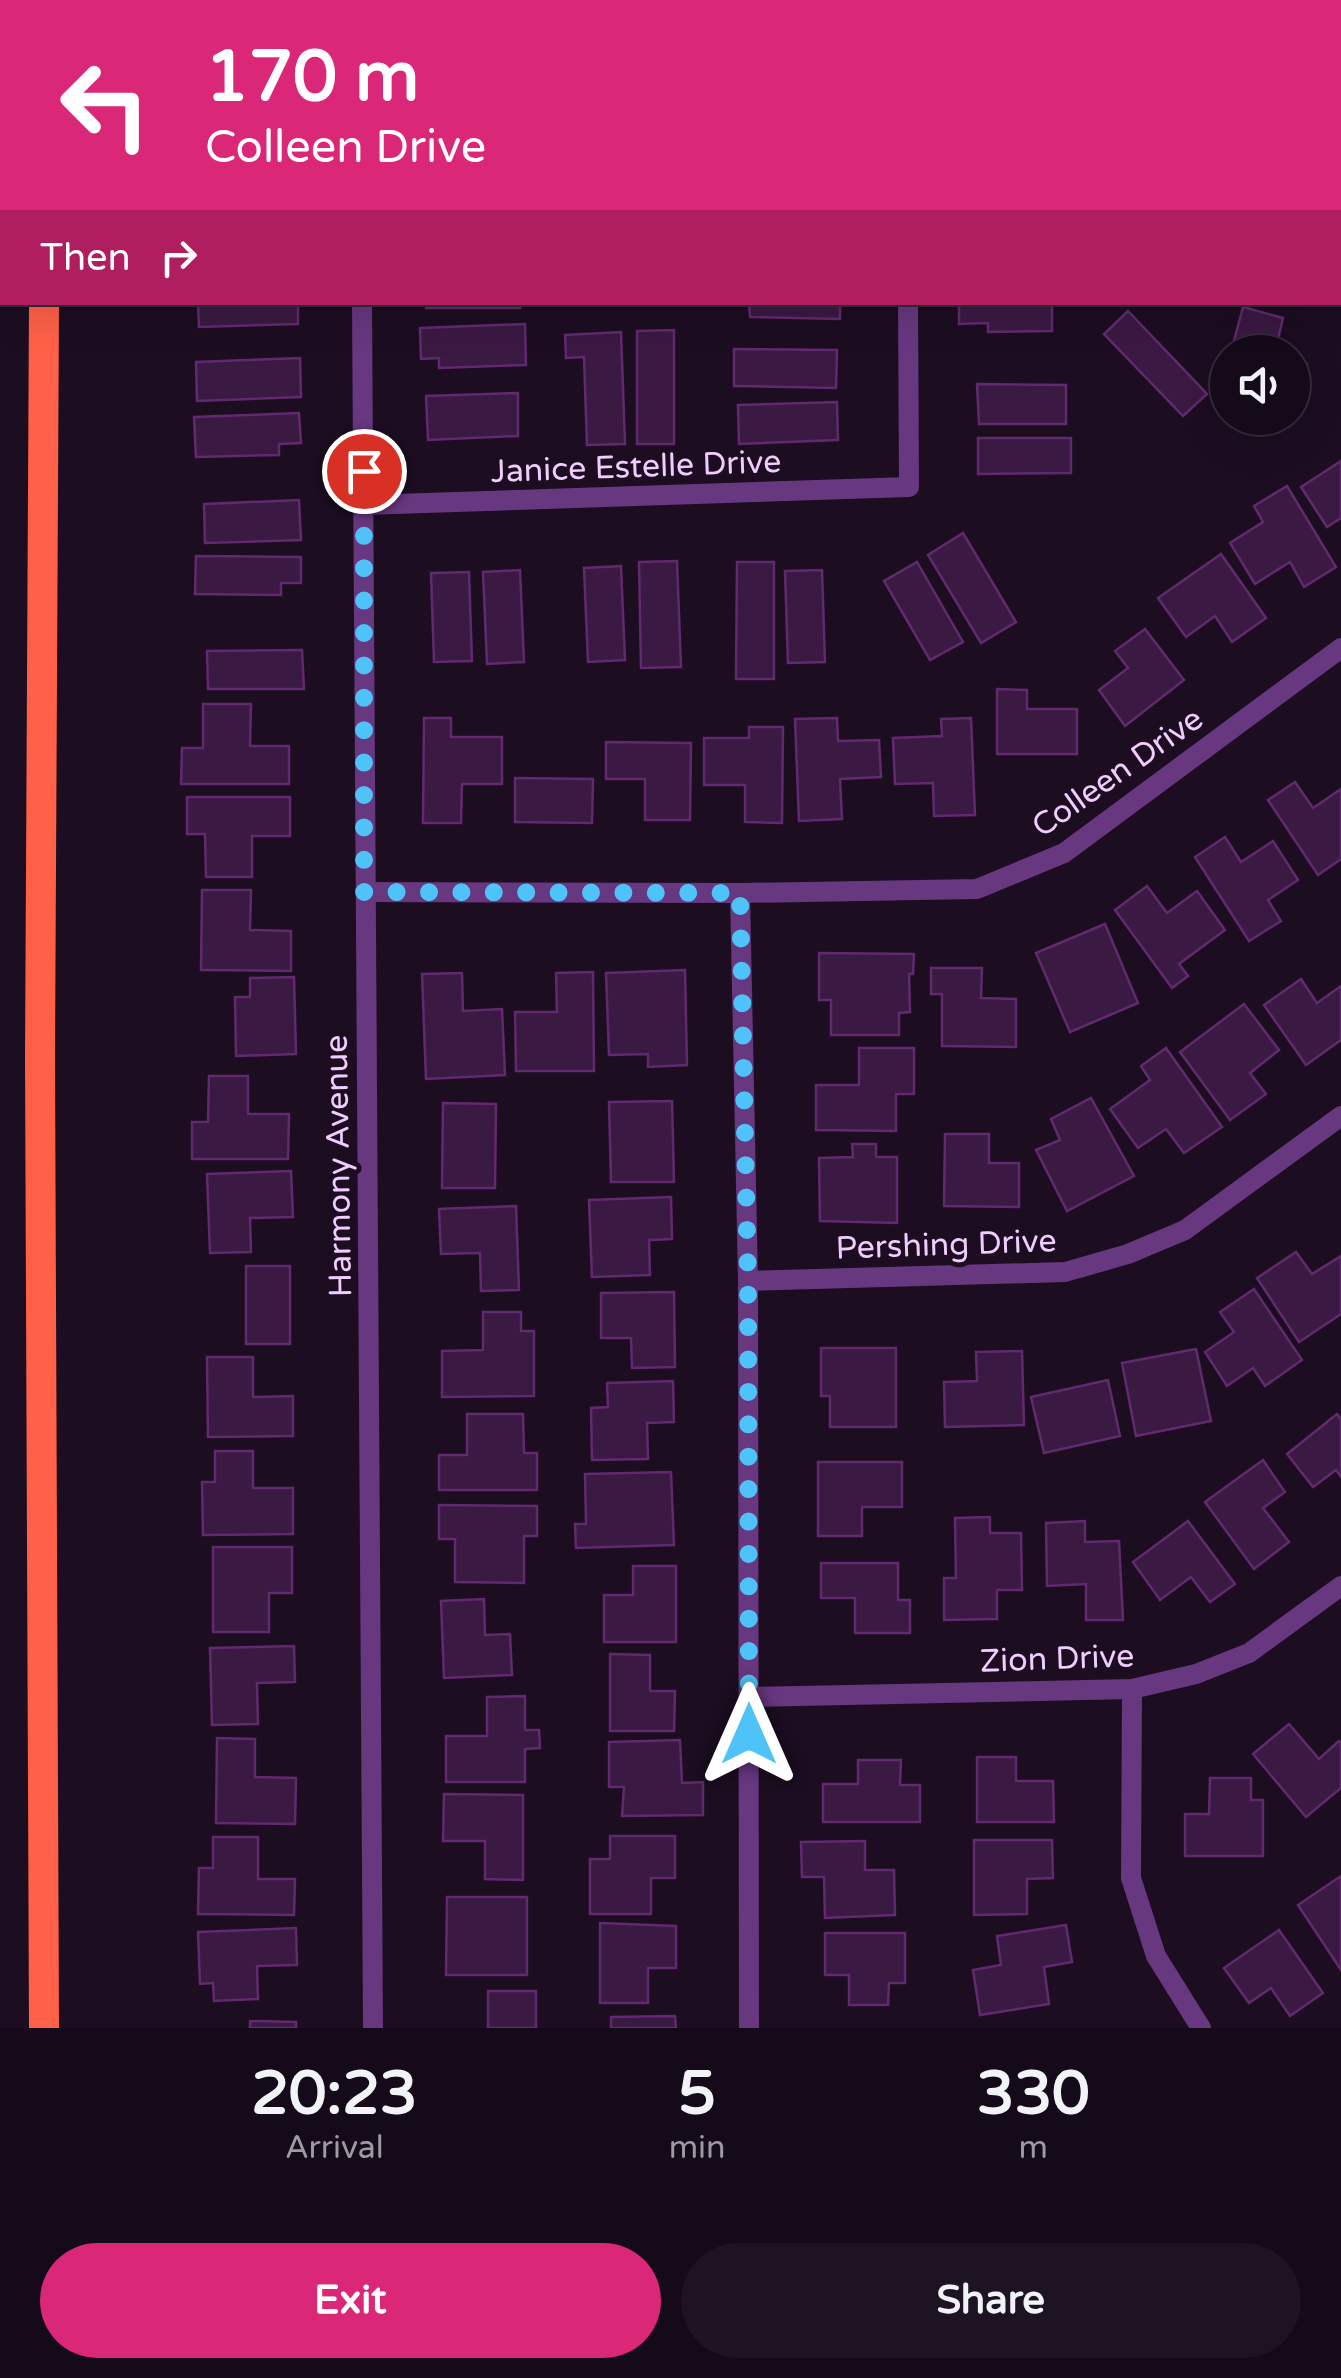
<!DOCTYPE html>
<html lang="en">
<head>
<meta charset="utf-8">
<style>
	body { margin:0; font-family:"Varela Round",sans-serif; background:#1e1322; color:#f1f3f6; height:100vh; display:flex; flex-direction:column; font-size:38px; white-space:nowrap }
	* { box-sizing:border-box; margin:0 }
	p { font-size:32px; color:#9d9aa2 }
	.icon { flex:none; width:55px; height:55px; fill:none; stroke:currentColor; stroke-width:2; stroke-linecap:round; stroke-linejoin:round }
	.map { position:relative; height:2028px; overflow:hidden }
	.panel { display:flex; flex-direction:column; background:#150a19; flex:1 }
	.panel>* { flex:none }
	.banner { position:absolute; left:0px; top:0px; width:1342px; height:305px; box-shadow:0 10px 40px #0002,0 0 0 2px #342b38; background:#db2777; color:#fff; overflow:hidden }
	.tools { position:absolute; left:1210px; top:335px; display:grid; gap:20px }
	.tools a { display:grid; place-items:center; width:100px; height:100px; border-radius:50%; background:#150a19; box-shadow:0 10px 40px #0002,0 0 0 2px #342b38; font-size:50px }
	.pin { position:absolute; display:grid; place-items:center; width:85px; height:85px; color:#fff; margin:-42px; border:5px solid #fff; border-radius:50%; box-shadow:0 2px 10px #0007 }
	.me { position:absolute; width:110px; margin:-55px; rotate:0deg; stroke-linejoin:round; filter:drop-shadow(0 0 8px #0008) }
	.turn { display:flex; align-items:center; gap:35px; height:210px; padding:0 40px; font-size:45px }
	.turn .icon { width:130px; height:130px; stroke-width:2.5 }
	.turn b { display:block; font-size:70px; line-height:85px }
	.then { display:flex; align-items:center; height:95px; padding:0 40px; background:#0003; gap:20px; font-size:38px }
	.eta { display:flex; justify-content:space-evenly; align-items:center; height:170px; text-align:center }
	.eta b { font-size:60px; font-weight:800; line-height:70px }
	.button { display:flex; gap:20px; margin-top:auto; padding:20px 40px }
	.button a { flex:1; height:115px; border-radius:60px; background:#db2777; color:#fff; font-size:40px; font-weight:800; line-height:115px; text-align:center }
	.button a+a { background:#1e1322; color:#f1f3f6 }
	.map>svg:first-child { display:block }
	.building { fill:#3a1942; stroke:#612a6e; stroke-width:2.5 }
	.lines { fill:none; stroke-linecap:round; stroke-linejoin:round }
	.minor { stroke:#673780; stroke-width:20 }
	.tertiary { stroke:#673780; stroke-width:20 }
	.motorway { stroke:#ff6047; stroke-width:30 }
	.route { stroke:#4fc3f7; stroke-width:18; stroke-dasharray:0 32.4 }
	.labels { text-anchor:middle; stroke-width:10; stroke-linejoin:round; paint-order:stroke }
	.street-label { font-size:32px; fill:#f1ccff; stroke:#1c0d21 }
</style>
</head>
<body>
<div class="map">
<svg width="1341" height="2028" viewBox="0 0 1341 2028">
	<rect width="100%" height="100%" fill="#1c0d21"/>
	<g class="building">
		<rect x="196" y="0" width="104" height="2"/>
		<rect x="730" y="0" width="105" height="2"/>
		<rect x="1097" y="0" width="103" height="2"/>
		<polygon points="198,302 298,302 298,324 199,327"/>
		<rect x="426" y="302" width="94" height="6"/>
		<polygon points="749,302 840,302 840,319 750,317"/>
		<polygon points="959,302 1052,302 1052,331 988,332 988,323 959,324"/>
		<polygon points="1243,307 1283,318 1275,352 1231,352"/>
		<polygon points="1128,311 1207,394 1183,416 1104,334"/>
		<polygon points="525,324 526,365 439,368 439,358 421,359 420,328"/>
		<polygon points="674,330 674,444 637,444 637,331"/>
		<polygon points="621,332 625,444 587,445 584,357 566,358 565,335"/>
		<polygon points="734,349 837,350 836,388 734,386"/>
		<polygon points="300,358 301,397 197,401 196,362"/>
		<polygon points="1292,360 1307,364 1296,406 1292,405"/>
		<polygon points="977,384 1066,385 1066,424 979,424"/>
		<polygon points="518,393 518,436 428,440 426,396"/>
		<polygon points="837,402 838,440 739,444 738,405"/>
		<polygon points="299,413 301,443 279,444 279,455 196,457 194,417"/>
		<polygon points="978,438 1071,438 1071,473 978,474"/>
		<polygon points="1341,461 1341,518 1327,527 1301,487"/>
		<polygon points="1287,486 1336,567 1304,587 1290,562 1255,584 1230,543 1263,522 1254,506"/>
		<polygon points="299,500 301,540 205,543 204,504"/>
		<polygon points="963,533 1016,622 981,643 928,555"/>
		<polygon points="1221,554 1266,618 1232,642 1215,616 1186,637 1158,598"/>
		<polygon points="196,556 301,557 301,583 281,583 281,595 195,594"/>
		<polygon points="677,561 681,667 641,668 639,562"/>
		<polygon points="737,562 774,562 774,679 736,679"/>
		<polygon points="917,562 963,642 930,660 884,581"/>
		<polygon points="621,566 625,660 588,662 584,568"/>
		<polygon points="520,570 524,662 487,664 483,572"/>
		<polygon points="822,570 825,662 788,663 785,571"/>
		<polygon points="469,572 472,661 434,662 431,573"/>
		<polygon points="1145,629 1184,680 1125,726 1099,690 1128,668 1115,651"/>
		<polygon points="302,650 304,689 208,689 207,651"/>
		<polygon points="997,689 1027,690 1027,709 1077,709 1077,754 997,754"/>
		<polygon points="203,704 251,704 250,746 289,746 289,784 181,784 182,748 203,748"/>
		<polygon points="424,718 451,718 451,737 502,737 502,784 462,784 461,823 423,823"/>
		<polygon points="837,718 838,741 879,740 881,777 840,779 842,819 799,821 795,719"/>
		<polygon points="971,718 975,815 934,816 933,783 895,784 893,738 942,736 941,719"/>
		<polygon points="749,727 783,727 782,823 745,822 745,785 704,785 704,738 749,738"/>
		<polygon points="606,742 691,743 690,820 645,820 645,779 606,779"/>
		<polygon points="515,778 593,779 592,823 515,822"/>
		<polygon points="1295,782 1313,808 1341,789 1341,859 1318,875 1268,800"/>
		<polygon points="187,797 290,797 290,836 252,836 252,877 206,877 205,834 187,834"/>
		<polygon points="1225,837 1241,862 1273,841 1298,880 1268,900 1281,921 1249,941 1195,857"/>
		<polygon points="1147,886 1167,913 1197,891 1225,930 1179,964 1188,976 1172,988 1115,910"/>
		<polygon points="202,890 251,890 250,930 291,931 291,971 201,970"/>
		<polygon points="1105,924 1138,1003 1070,1032 1036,953"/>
		<polygon points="819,953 914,954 913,974 909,974 910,1012 899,1013 899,1035 831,1035 831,1000 819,1000"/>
		<polygon points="931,968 982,968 981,998 1016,999 1016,1047 942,1046 942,994 931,994"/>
		<polygon points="685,970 687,1065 648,1067 648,1054 609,1055 606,973"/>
		<polygon points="593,972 594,1071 516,1071 515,1012 557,1012 556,973"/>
		<polygon points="462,973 463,1011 502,1009 505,1075 426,1079 422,974"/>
		<polygon points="294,977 296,1054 236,1056 235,997 250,997 250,978"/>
		<polygon points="1301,979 1317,1003 1341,986 1341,1040 1306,1065 1264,1005"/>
		<polygon points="1244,1004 1279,1050 1250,1073 1266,1094 1230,1120 1180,1052"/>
		<polygon points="859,1048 914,1048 914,1094 896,1094 896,1131 816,1130 816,1085 859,1085"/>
		<polygon points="1166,1048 1222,1127 1184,1153 1166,1129 1138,1148 1110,1109 1150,1080 1141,1066"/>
		<polygon points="209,1076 248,1076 248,1114 289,1114 288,1159 192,1159 192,1122 208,1122"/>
		<polygon points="1091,1098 1134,1176 1067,1211 1036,1150 1060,1140 1051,1119"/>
		<polygon points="672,1101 674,1182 611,1182 609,1102"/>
		<polygon points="443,1103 496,1104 495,1188 442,1188"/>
		<polygon points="945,1134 989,1134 989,1163 1019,1163 1019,1207 944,1206"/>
		<polygon points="852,1144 876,1144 876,1157 897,1157 897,1223 820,1221 819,1158 853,1157"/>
		<polygon points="291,1171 293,1217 250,1218 251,1252 210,1253 207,1174"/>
		<polygon points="671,1197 672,1239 649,1240 650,1275 592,1277 589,1200"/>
		<polygon points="516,1206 519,1290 481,1291 480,1253 441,1254 439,1209"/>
		<polygon points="1296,1252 1312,1274 1341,1256 1341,1314 1299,1342 1257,1278"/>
		<rect x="246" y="1266" width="44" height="78"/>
		<polygon points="1254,1289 1302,1360 1265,1386 1253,1368 1227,1386 1205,1352 1234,1332 1220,1312"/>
		<polygon points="674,1292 675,1367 632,1368 631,1338 601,1338 601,1293"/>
		<polygon points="483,1312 521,1312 521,1331 534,1331 534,1396 442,1397 442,1351 483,1350"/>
		<polygon points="821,1348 896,1348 896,1427 830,1427 830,1396 821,1396"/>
		<polygon points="1196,1349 1211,1421 1136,1436 1122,1363"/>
		<polygon points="1022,1351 1024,1425 945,1427 944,1382 977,1381 976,1352"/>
		<polygon points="207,1357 253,1357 253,1397 293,1396 293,1436 208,1437"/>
		<polygon points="1108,1380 1120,1436 1044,1453 1031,1397"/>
		<polygon points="673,1381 674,1422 647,1423 648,1459 592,1460 591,1408 608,1407 607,1383"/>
		<polygon points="467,1414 523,1414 524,1453 537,1453 537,1490 439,1490 439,1455 467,1455"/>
		<polygon points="1337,1414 1341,1419 1341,1477 1336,1470 1313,1487 1287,1454"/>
		<polygon points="215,1451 253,1451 253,1488 293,1488 293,1534 203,1535 202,1482 215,1482"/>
		<polygon points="1263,1460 1285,1492 1263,1508 1289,1542 1254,1569 1205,1502"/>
		<polygon points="818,1462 902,1462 902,1507 862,1507 862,1536 818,1536"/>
		<polygon points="671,1472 674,1545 576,1548 575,1524 586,1524 585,1474"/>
		<polygon points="439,1505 537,1506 537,1536 524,1536 524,1583 455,1582 455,1539 439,1539"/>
		<polygon points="990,1517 990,1533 1021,1533 1022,1590 997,1590 997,1619 944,1620 944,1578 956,1578 955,1518"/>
		<polygon points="1085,1521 1085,1542 1119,1541 1123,1620 1086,1620 1086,1584 1047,1586 1046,1523"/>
		<polygon points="1188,1521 1235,1584 1210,1602 1191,1577 1160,1600 1133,1562"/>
		<polygon points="213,1547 292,1547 292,1593 269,1593 269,1632 213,1632"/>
		<polygon points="821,1563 898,1563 898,1600 910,1600 910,1633 855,1633 855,1598 821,1598"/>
		<polygon points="633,1566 676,1566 676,1642 604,1642 604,1595 633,1595"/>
		<polygon points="484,1599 485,1635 510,1634 512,1675 444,1678 441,1601"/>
		<polygon points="294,1646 295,1682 257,1683 258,1724 212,1725 210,1648"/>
		<polygon points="610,1654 650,1655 650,1691 675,1691 674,1731 610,1731"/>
		<polygon points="525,1696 525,1730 539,1730 540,1748 525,1749 525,1782 446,1782 446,1736 487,1736 487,1697"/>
		<polygon points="1289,1724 1319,1759 1339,1741 1341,1744 1341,1788 1306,1817 1253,1754"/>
		<polygon points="217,1738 255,1739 255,1777 296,1778 295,1824 216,1823"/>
		<polygon points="680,1740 682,1783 703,1782 703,1815 622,1816 624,1787 609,1787 609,1742"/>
		<polygon points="977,1757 1016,1757 1016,1781 1053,1781 1054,1822 977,1822"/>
		<polygon points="858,1760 901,1760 900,1785 920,1785 920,1822 823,1822 823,1784 858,1784"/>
		<polygon points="1210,1778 1251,1778 1251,1800 1263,1800 1263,1856 1185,1856 1185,1814 1209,1814"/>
		<polygon points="444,1794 523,1795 523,1880 485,1879 485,1841 443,1841"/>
		<polygon points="610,1836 675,1836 675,1878 651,1878 651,1914 590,1914 590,1859 610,1859"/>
		<polygon points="213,1837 258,1837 258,1879 295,1879 294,1915 198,1914 199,1868 213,1868"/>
		<polygon points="974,1840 1052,1840 1053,1878 1027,1879 1027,1914 974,1915"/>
		<polygon points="865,1841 865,1870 894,1870 895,1915 825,1918 824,1877 802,1877 801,1842"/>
		<polygon points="1341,1876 1341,1970 1298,1905"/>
		<polygon points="447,1897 527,1897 527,1975 446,1975"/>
		<polygon points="600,1923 676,1926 676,1968 648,1968 648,2003 600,2003"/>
		<polygon points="1066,1925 1072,1962 1044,1967 1049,2004 980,2015 973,1970 1001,1965 997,1936"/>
		<polygon points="296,1928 297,1965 257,1966 258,1999 214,2001 213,1983 200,1984 198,1932"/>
		<polygon points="1279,1930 1323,1993 1290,2016 1271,1988 1249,2003 1224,1968"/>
		<polygon points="825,1933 905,1933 905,1983 889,1983 888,2005 849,2005 849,1975 825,1975"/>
		<rect x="488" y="1991" width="48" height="37"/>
		<polygon points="675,2016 676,2028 611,2028 611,2017"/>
		<polygon points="250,2021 296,2022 296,2028 250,2028"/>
	</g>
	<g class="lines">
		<g class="minor">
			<polyline points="905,0 905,2"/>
			<polyline points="1275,0 1275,2"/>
			<polyline points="364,505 909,487 908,302"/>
			<polyline points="365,892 740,893 977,889 1064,853 1341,648"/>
			<polyline points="740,893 748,1281 749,2028"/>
			<polyline points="748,1281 1065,1272 1128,1254 1185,1230 1341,1116"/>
			<polyline points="1132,1689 1131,1878 1156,1956 1201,2028"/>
			<polyline points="749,1697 1132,1689 1196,1674 1249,1653 1341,1586"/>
		</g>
		<g class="tertiary">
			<polyline points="359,0 359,2"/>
			<polyline points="362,302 373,2028"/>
		</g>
		<g class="motorway">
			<polyline points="45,2 45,0"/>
			<polyline points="44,2028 40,1058 44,302"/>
		</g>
	</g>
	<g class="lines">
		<polyline class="route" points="364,471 364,892 740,893 748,1281 749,1734"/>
	</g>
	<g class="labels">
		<g class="street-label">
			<text transform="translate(636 466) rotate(-2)" y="11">Janice Estelle Drive</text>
			<text transform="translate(1117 772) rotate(-35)" y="11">Colleen Drive</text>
			<text transform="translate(338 1166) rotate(-91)" y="11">Harmony Avenue</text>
			<text transform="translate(946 1244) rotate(-2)" y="11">Pershing Drive</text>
			<text transform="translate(1057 1658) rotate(-2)" y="11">Zion Drive</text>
		</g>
	</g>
</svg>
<div class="tools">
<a><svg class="icon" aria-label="sound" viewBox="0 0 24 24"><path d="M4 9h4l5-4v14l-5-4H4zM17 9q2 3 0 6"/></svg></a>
</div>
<div class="pin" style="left:364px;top:471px;background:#d93025"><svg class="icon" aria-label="arrive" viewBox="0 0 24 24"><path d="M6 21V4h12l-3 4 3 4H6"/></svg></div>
<svg class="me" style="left:749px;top:1734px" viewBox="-20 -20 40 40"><path d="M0-17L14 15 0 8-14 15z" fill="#4fc3f7" stroke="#fff" stroke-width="4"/></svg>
<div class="banner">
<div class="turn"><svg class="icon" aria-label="left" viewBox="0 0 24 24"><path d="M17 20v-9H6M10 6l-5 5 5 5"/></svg><div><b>170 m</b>Colleen Drive</div></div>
<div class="then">Then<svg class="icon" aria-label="right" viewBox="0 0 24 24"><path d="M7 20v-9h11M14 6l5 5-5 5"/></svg></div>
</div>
</div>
<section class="panel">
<div class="eta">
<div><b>20:23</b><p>Arrival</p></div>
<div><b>5</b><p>min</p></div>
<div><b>330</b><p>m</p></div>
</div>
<div class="button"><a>Exit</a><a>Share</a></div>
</section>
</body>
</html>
